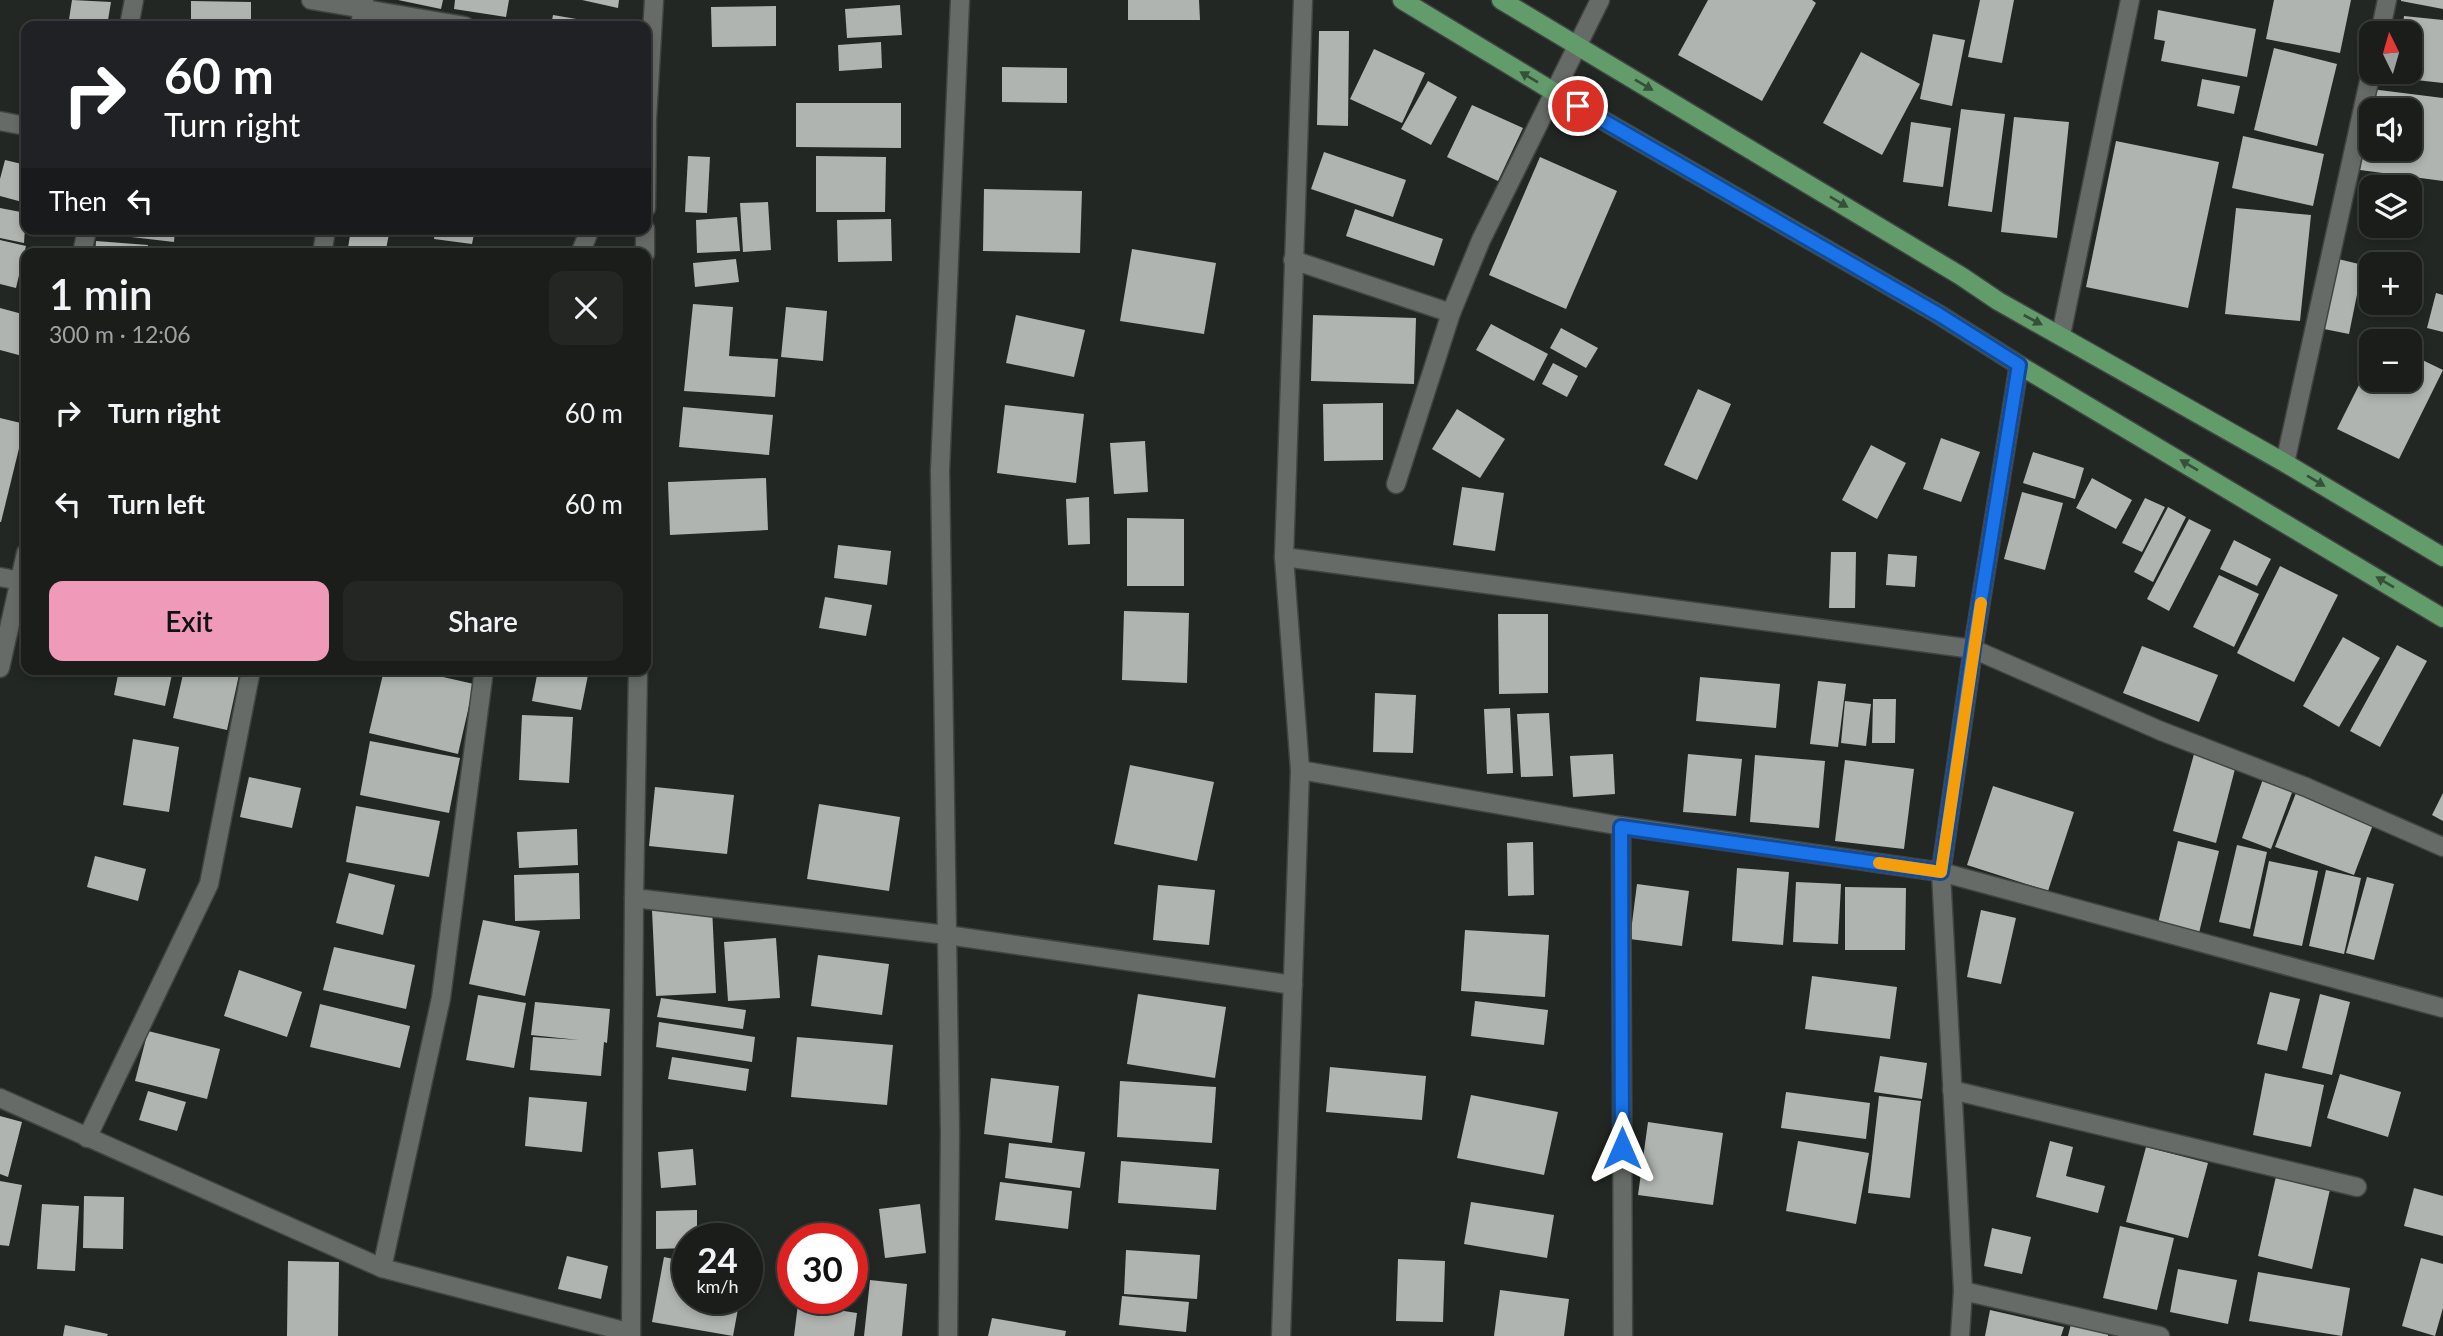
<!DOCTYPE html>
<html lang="en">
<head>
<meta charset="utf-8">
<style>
	body { margin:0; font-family:Lato,sans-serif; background:#232623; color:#f1f3f6; height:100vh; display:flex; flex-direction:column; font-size:26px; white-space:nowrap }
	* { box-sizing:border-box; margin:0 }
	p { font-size:23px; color:#9fa2a2 }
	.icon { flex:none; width:38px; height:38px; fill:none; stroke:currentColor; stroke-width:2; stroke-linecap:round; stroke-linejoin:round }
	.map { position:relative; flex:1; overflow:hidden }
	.sheet { position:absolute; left:21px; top:248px; width:630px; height:427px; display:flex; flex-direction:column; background:#1a1d1a; border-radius:14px; box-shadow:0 4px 10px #0003,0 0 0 2px #383b39 }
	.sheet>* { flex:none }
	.top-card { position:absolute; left:21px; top:21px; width:630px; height:214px; border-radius:14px; box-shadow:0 4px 10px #0003,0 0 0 2px #383b39; background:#202124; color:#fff; overflow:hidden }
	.needle { width:46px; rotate:355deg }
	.controls { position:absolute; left:2359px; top:21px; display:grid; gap:14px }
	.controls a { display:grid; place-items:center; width:63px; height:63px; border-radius:14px; background:#1a1d1a; box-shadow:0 4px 10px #0003,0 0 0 2px #383b39; font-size:35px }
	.speed { position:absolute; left:672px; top:1223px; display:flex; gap:14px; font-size:35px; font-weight:700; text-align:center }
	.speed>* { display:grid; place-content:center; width:91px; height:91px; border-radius:50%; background:#1a1d1a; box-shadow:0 4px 10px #0003,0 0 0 2px #383b39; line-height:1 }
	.speed small { font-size:18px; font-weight:400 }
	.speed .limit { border:10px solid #d22; background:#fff; color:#111 }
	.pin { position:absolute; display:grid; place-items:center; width:60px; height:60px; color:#fff; margin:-30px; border:4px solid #fff; border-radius:50%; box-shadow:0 2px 7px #0007 }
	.me { position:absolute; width:77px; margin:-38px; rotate:0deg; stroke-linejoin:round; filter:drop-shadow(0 0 5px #0008) }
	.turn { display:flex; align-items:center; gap:24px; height:147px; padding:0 28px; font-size:32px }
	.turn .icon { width:91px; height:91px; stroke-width:2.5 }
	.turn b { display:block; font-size:49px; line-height:60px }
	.then { display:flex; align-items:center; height:66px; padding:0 28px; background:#0003; gap:14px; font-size:26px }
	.round { display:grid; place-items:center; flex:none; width:74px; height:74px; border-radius:14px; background:#232623 }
	.headline { display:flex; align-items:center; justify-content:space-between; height:119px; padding:0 28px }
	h1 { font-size:42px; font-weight:600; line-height:52px }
	.cta { display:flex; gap:14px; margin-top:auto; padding:14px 28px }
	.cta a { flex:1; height:80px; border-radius:14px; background:#ef9ab8; color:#111; font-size:28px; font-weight:600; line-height:80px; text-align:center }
	.cta a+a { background:#232623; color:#f1f3f6 }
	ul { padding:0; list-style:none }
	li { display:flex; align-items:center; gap:21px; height:91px; padding:0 28px }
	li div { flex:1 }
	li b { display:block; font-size:26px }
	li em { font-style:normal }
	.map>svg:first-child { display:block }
	.building { fill:#afb4b0; fill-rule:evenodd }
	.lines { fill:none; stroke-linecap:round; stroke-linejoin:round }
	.minor-casing { stroke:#414542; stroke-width:21 }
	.major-casing { stroke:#414542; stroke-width:21 }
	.minor { stroke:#676b67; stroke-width:18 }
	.major { stroke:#629c6b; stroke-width:18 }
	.oneway { fill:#37503a }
	.route-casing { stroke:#114b97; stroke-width:18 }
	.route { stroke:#1a73e8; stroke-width:12 }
	.slow { stroke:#f59e0b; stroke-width:12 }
</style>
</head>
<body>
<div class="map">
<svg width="2443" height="1336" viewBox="0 0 2443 1336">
	<rect width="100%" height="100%" fill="#232723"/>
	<g class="building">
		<polygon points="72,0 111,2 107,26 68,26"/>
		<polygon points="398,0 443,0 441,9"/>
		<polygon points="455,0 509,0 506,17 454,9"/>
		<polygon points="582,0 619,0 618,8"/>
		<polygon points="1128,0 1199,0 1200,20 1128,20"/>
		<polygon points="1708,0 1812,0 1816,3 1762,101 1678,55"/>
		<polygon points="1980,0 2014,0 2002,63 1968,57"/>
		<polygon points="2274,0 2351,0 2340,53 2266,39"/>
		<polygon points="2401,0 2443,0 2443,9 2401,1"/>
		<polygon points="191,1 251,2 251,26 191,26"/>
		<polygon points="900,5 902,35 847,38 845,9"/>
		<polygon points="776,6 776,46 712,47 711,7"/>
		<polygon points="2158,10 2256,29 2247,77 2161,61 2165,41 2154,39"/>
		<polygon points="553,15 594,22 593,26 551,26"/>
		<polygon points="2404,16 2443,20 2443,83 2398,78 2398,72 2410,72 2410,33 2402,33"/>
		<polygon points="1319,31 1349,31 1348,126 1317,125"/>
		<polygon points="1933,34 1965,40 1952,106 1920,99"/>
		<polygon points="881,42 882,68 839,71 838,45"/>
		<polygon points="2274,48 2337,64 2317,146 2254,130"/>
		<polygon points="1374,49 1425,73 1402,123 1350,99"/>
		<polygon points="1861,52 1920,84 1882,155 1823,123"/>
		<polygon points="1002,67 1067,68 1067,103 1002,102"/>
		<polygon points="2202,79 2240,86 2234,114 2197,106"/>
		<polygon points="1428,81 1457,97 1431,145 1401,129"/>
		<path d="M2371,89l72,9v83l-83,-11zM2371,110h39v39h-39z"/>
		<polygon points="796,103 901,103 901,148 796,147"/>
		<polygon points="1472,105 1523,128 1498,181 1447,157"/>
		<polygon points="1961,109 2005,114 1992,212 1948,206"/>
		<polygon points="2014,117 2069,122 2057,238 2001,232"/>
		<polygon points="1911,122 1951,128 1943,187 1903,182"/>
		<polygon points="2243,136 2324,154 2313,206 2232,188"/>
		<polygon points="2116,141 2219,162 2188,308 2086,287"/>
		<polygon points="1324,152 1406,180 1393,217 1311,189"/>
		<polygon points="688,156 710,157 707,213 685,212"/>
		<polygon points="816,156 886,157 885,212 816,212"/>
		<polygon points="1540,157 1617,191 1566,309 1489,275"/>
		<polygon points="5,160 26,165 26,203 0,196 0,179"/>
		<polygon points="984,189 1082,191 1080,253 983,251"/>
		<polygon points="768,202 771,250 743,252 740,203"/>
		<polygon points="0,208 26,213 24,243 0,238"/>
		<polygon points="2236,208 2311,215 2300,321 2225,314"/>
		<polygon points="1355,209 1443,239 1434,266 1346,236"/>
		<polygon points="737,217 740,251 697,253 696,220"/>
		<polygon points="891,219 892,261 838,262 837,220"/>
		<polygon points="97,229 175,229 174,242 97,233"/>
		<polygon points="351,229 390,229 385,254 347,254"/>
		<polygon points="435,229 475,229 472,244 434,239"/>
		<polygon points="0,240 26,246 16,288 0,284"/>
		<polygon points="96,241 148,245 147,254 95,254"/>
		<polygon points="1132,249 1216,263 1204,334 1120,321"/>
		<polygon points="2334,258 2363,265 2349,334 2319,328"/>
		<polygon points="736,259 739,282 695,287 693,263"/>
		<polygon points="2436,293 2443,295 2443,332 2427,328"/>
		<polygon points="693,304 733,307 729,356 778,359 775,397 684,391"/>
		<polygon points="786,307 827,311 823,361 781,357"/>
		<polygon points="0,308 26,315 26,357 0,350"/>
		<polygon points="1016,315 1085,330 1074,377 1006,363"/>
		<polygon points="1313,315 1416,318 1414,384 1311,381"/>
		<polygon points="1491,324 1548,354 1534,381 1476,350"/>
		<polygon points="1561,328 1598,348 1586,368 1550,348"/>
		<polygon points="2410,354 2443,370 2399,459 2337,429 2371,361 2371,380 2410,380"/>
		<polygon points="1553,363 1578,376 1567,397 1542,384"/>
		<polygon points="1698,389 1731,404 1697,480 1664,465"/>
		<polygon points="1383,403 1383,460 1324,461 1323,404"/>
		<polygon points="1005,405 1084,414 1076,483 997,473"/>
		<polygon points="683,407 773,415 769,455 679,447"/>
		<polygon points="1457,409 1505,439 1480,478 1432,449"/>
		<polygon points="0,418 25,424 1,522 0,522"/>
		<polygon points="1941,438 1980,452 1961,502 1923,489"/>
		<polygon points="1145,441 1148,492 1114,494 1110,443"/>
		<polygon points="1871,445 1906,463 1877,519 1842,500"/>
		<polygon points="2033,452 2084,468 2075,499 2023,483"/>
		<polygon points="766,478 768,530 670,535 668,482"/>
		<polygon points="2092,478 2132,500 2116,529 2076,508"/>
		<polygon points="1462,487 1504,493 1495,551 1453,545"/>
		<polygon points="2022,492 2063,503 2045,570 2004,559"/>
		<polygon points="1089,497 1090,544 1068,545 1066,499"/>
		<polygon points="2145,498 2165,507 2142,552 2122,543"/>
		<polygon points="2168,507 2186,517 2153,582 2134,572"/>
		<polygon points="1127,518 1184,519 1184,586 1127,586"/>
		<polygon points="2189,519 2211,530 2169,611 2147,599"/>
		<polygon points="2234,540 2271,559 2257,586 2220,569"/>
		<polygon points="838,545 891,551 887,585 834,578"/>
		<polygon points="1831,552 1856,552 1855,608 1829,608"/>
		<polygon points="1888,554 1917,556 1915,587 1886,585"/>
		<polygon points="2280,566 2338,595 2294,682 2237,653"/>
		<polygon points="2219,575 2259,594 2234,647 2193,627"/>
		<polygon points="825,597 872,605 866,636 819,628"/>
		<polygon points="1124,611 1189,613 1187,683 1122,680"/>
		<polygon points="1498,614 1548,614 1548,693 1499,694"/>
		<polygon points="2343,637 2380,658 2339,727 2303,706"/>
		<polygon points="2397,645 2427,661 2380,747 2350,731"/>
		<polygon points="2142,646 2218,675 2199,722 2123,693"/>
		<polygon points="119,670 173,670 165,706 114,695"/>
		<polygon points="184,670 240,670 227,730 173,718"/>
		<polygon points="384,670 412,670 474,684 458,754 369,733"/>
		<polygon points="538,670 589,670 581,710 532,701"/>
		<polygon points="1700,677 1780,684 1776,728 1696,721"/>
		<polygon points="1818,681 1846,684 1838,747 1810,744"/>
		<polygon points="1375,693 1416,695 1413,753 1373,752"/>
		<polygon points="1873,699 1896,699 1895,743 1872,743"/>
		<polygon points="1845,701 1871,704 1866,746 1841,743"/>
		<polygon points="1510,708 1513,773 1487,774 1484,709"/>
		<polygon points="1549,713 1553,776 1521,777 1517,714"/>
		<polygon points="522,715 573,717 569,783 519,780"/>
		<polygon points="133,739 179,747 169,812 123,805"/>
		<polygon points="370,741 460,758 449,813 360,795"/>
		<polygon points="1613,754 1615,794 1573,797 1570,756"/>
		<polygon points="1688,754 1742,759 1736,816 1683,812"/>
		<polygon points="2194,754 2236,765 2216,843 2173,831"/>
		<polygon points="1755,755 1825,761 1819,828 1750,822"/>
		<polygon points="1845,760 1914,769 1904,849 1835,841"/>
		<polygon points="1130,765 1214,782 1197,861 1114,844"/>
		<polygon points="249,777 301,788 292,828 240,817"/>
		<polygon points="2263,779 2293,790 2271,849 2242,838"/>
		<polygon points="1993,786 2074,812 2048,891 1967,865"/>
		<polygon points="655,787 734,795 727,854 649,846"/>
		<polygon points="2296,793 2374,822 2354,875 2275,847"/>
		<polygon points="2443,793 2443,821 2432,815"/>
		<polygon points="819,804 900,817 889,891 807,879"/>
		<polygon points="356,806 440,821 429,877 346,862"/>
		<polygon points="577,829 578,865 519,868 517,832"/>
		<polygon points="2178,841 2219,851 2199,933 2158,923"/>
		<polygon points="1533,842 1534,895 1508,896 1507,843"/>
		<polygon points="2237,845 2267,852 2250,929 2219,922"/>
		<polygon points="95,856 146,869 138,901 87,887"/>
		<polygon points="2269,861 2318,871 2302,946 2253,936"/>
		<polygon points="1737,868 1789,872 1783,945 1732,941"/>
		<polygon points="2326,870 2361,878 2344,954 2309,946"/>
		<polygon points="349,873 395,885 383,935 336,923"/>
		<polygon points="579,873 580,919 515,921 514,875"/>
		<polygon points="2367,877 2394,884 2374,960 2346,953"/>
		<polygon points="1796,882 1841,884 1838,944 1793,942"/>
		<polygon points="1637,884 1689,891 1682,946 1630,939"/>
		<polygon points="1158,885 1215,890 1209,945 1153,940"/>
		<polygon points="1845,887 1906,888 1905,950 1845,950"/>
		<polygon points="712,907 716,993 656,996 652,910"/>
		<polygon points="1981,910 2016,918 2001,984 1967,977"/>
		<polygon points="483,920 540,931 525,996 469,984"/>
		<polygon points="1465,930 1549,935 1545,997 1461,991"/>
		<polygon points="776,938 780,998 728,1001 724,942"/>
		<polygon points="334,947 415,965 406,1009 323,990"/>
		<polygon points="818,955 889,964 882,1015 811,1006"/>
		<polygon points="239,970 302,992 287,1037 224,1016"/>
		<polygon points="1812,976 1897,987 1890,1039 1805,1029"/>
		<polygon points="2270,992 2300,999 2287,1051 2257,1044"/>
		<polygon points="1138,994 1226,1007 1215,1078 1127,1064"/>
		<polygon points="2320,994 2350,1002 2332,1075 2302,1068"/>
		<polygon points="478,995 526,1003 514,1068 466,1060"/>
		<polygon points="661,998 746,1010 743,1029 657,1017"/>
		<polygon points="1475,1001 1548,1010 1544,1045 1471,1036"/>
		<polygon points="535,1002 610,1009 607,1043 604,1042 601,1076 530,1070 533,1037 579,1040 531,1035"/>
		<polygon points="320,1004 410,1026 400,1068 310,1047"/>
		<polygon points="659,1022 755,1037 752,1062 656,1047"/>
		<polygon points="148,1031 220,1049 207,1099 135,1081"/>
		<polygon points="797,1037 893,1045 887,1105 791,1097"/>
		<polygon points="1880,1056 1927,1063 1922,1099 1874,1092"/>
		<polygon points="672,1057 749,1069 746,1091 668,1079"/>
		<polygon points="1330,1067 1426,1076 1422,1120 1326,1112"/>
		<polygon points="2265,1073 2324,1085 2311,1147 2253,1135"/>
		<polygon points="2340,1074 2401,1092 2388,1137 2327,1118"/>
		<polygon points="991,1078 1059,1086 1052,1143 984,1134"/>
		<polygon points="1120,1081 1216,1087 1212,1143 1117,1137"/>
		<polygon points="148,1091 186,1102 177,1131 139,1120"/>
		<polygon points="1786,1092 1870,1103 1866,1139 1781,1128"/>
		<polygon points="1471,1095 1558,1112 1544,1175 1457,1158"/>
		<polygon points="1879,1096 1921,1101 1910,1198 1868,1193"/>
		<polygon points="529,1097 587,1102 582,1152 525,1146"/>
		<polygon points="0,1116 22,1122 8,1177 0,1174"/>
		<polygon points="1648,1122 1723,1133 1713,1205 1638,1195"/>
		<polygon points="1798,1141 1869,1153 1856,1224 1786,1211"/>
		<polygon points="2050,1141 2073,1147 2066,1176 2105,1186 2098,1213 2036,1197"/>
		<polygon points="1009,1143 1085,1152 1080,1188 1005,1178"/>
		<polygon points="2146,1147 2208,1163 2188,1238 2126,1222"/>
		<polygon points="693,1149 696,1185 661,1188 658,1152"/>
		<polygon points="1121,1161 1219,1169 1216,1210 1118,1203"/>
		<polygon points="2277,1172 2331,1185 2312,1269 2258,1256"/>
		<polygon points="0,1181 22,1185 9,1246 0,1245"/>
		<polygon points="1000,1182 1072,1191 1068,1229 995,1220"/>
		<polygon points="2414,1188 2443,1196 2443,1236 2404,1226"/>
		<polygon points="84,1196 124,1197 123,1249 83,1248"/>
		<polygon points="1471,1202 1554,1215 1547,1258 1464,1244"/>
		<polygon points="42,1204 79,1206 75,1271 37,1269"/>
		<polygon points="920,1204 926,1253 885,1258 879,1209"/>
		<polygon points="697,1210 697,1239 688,1239 688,1248 656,1249 656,1211"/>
		<polygon points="2120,1226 2174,1238 2157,1310 2103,1298"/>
		<polygon points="1992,1228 2031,1237 2022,1274 1984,1266"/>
		<polygon points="1126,1250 1200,1255 1197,1299 1124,1294"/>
		<polygon points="567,1256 608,1266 601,1299 558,1289"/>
		<polygon points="664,1257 688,1262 688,1298 740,1298 733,1336 652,1322"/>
		<polygon points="2421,1258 2443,1264 2443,1308 2435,1336 2402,1326"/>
		<polygon points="1398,1259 1445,1261 1443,1322 1396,1321"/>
		<polygon points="288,1261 339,1262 338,1336 287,1336"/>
		<polygon points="2178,1269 2237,1280 2228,1324 2170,1312"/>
		<polygon points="2258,1272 2350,1288 2342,1336 2249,1321"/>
		<polygon points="870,1280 907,1284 902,1336 864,1336"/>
		<polygon points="1500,1290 1569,1299 1564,1336 1494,1336"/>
		<polygon points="1122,1296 1189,1302 1186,1332 1119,1325"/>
		<polygon points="798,1304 857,1313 854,1336 794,1336"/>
		<polygon points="1990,1310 2064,1327 2061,1336 1985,1336"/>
		<polygon points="992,1318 1066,1331 1065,1336 988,1336"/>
		<polygon points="2071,1324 2109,1332 2108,1336 2068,1336"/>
		<polygon points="65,1325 108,1334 107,1336 63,1336"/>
	</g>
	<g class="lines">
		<g class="minor-casing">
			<g id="minor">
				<polyline points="311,0 465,26"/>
				<polyline points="1303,0 1284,557 1973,649 2161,731 2306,787 2443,847"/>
				<polyline points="129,26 134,0"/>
				<polyline points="360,26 364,0"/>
				<polyline points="2380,33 2387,0"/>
				<polyline points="0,121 26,126"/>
				<polyline points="646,208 647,119 654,0"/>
				<polyline points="82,254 87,229"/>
				<polyline points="322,254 326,229"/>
				<polyline points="580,254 590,229"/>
				<polyline points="645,254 645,229"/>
				<polyline points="1293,260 1451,313"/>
				<polyline points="2061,335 2130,0"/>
				<polyline points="2285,463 2371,72"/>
				<polyline points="1396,484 1451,313 1481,240 1600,0"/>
				<polyline points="1284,557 1300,770"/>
				<polyline points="0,577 26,582"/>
				<polyline points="0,668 26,553"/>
				<polyline points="634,898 947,935 1293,985"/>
				<polyline points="1952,1090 2357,1187"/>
				<polyline points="0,1098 382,1268 631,1333"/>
				<polyline points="87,1138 209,884 251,670"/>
				<polyline points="382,1268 441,998 484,670"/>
				<polyline points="1963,1291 2160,1336"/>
				<polyline points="631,1336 634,898 638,670"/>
				<polyline points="948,1336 950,1133 940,471 960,0"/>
				<polyline points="1281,1336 1300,770 1621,826"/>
				<polyline points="1623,1336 1621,826 1941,872 1973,649 2019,365"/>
				<polyline points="1960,1336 1963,1291 1941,872 2443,1008"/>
			</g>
		</g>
		<g class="major-casing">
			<g id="major">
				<polyline points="1402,0 1554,92 1938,314 2019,365 2443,618"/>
				<polyline points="1501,0 1961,276 1998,301 2285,463 2443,557"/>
			</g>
		</g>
		<use href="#minor" class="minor"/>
		<use href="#major" class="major"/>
	</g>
	<defs><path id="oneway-solid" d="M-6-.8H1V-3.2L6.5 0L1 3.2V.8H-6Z" transform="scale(1.75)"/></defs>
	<g class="oneway">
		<use href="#oneway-solid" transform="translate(1529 77) rotate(-149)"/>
		<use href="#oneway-solid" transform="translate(1644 85) rotate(31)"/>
		<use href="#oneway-solid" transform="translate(1839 202) rotate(31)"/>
		<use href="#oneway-solid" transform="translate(2033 320) rotate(28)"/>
		<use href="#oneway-solid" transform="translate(2189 465) rotate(-149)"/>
		<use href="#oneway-solid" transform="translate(2316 481) rotate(31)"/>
		<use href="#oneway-solid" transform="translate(2385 582) rotate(-149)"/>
	</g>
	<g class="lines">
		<g class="route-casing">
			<polyline id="route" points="1578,106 1938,314 2019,365 1973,649 1941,872 1621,827 1622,1148"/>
		</g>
		<use href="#route" class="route"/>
		<polyline class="slow" points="1879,863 1941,872 1981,603"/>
	</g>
</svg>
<div class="controls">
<a><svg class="needle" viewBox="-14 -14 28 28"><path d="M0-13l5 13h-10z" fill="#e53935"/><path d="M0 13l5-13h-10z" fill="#9fa2a2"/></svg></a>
<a><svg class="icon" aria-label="sound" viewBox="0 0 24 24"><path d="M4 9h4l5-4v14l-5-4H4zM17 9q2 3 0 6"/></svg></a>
<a><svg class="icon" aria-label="layers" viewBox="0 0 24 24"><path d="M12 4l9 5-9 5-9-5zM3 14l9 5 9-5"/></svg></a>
<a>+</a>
<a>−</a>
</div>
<div class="speed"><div>24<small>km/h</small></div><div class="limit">30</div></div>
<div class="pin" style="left:1578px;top:106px;background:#d93025"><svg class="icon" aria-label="arrive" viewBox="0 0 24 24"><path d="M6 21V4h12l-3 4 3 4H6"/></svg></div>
<svg class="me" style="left:1622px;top:1148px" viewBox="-20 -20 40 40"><path d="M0-17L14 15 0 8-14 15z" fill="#1a73e8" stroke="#fff" stroke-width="4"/></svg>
<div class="top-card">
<div class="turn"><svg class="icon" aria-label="right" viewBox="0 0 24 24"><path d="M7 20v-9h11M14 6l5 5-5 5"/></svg><div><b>60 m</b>Turn right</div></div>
<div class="then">Then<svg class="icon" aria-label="left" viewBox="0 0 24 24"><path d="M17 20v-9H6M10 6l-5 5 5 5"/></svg></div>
</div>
<section class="sheet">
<div class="headline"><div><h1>1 min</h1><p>300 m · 12:06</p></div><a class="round"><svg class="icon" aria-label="close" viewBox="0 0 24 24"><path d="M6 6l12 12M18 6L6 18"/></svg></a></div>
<ul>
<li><svg class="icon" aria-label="right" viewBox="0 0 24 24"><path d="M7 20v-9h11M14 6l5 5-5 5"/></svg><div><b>Turn right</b></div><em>60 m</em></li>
<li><svg class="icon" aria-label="left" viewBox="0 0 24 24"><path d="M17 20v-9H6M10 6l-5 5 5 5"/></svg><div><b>Turn left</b></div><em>60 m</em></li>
</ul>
<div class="cta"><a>Exit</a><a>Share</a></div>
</section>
</div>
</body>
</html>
